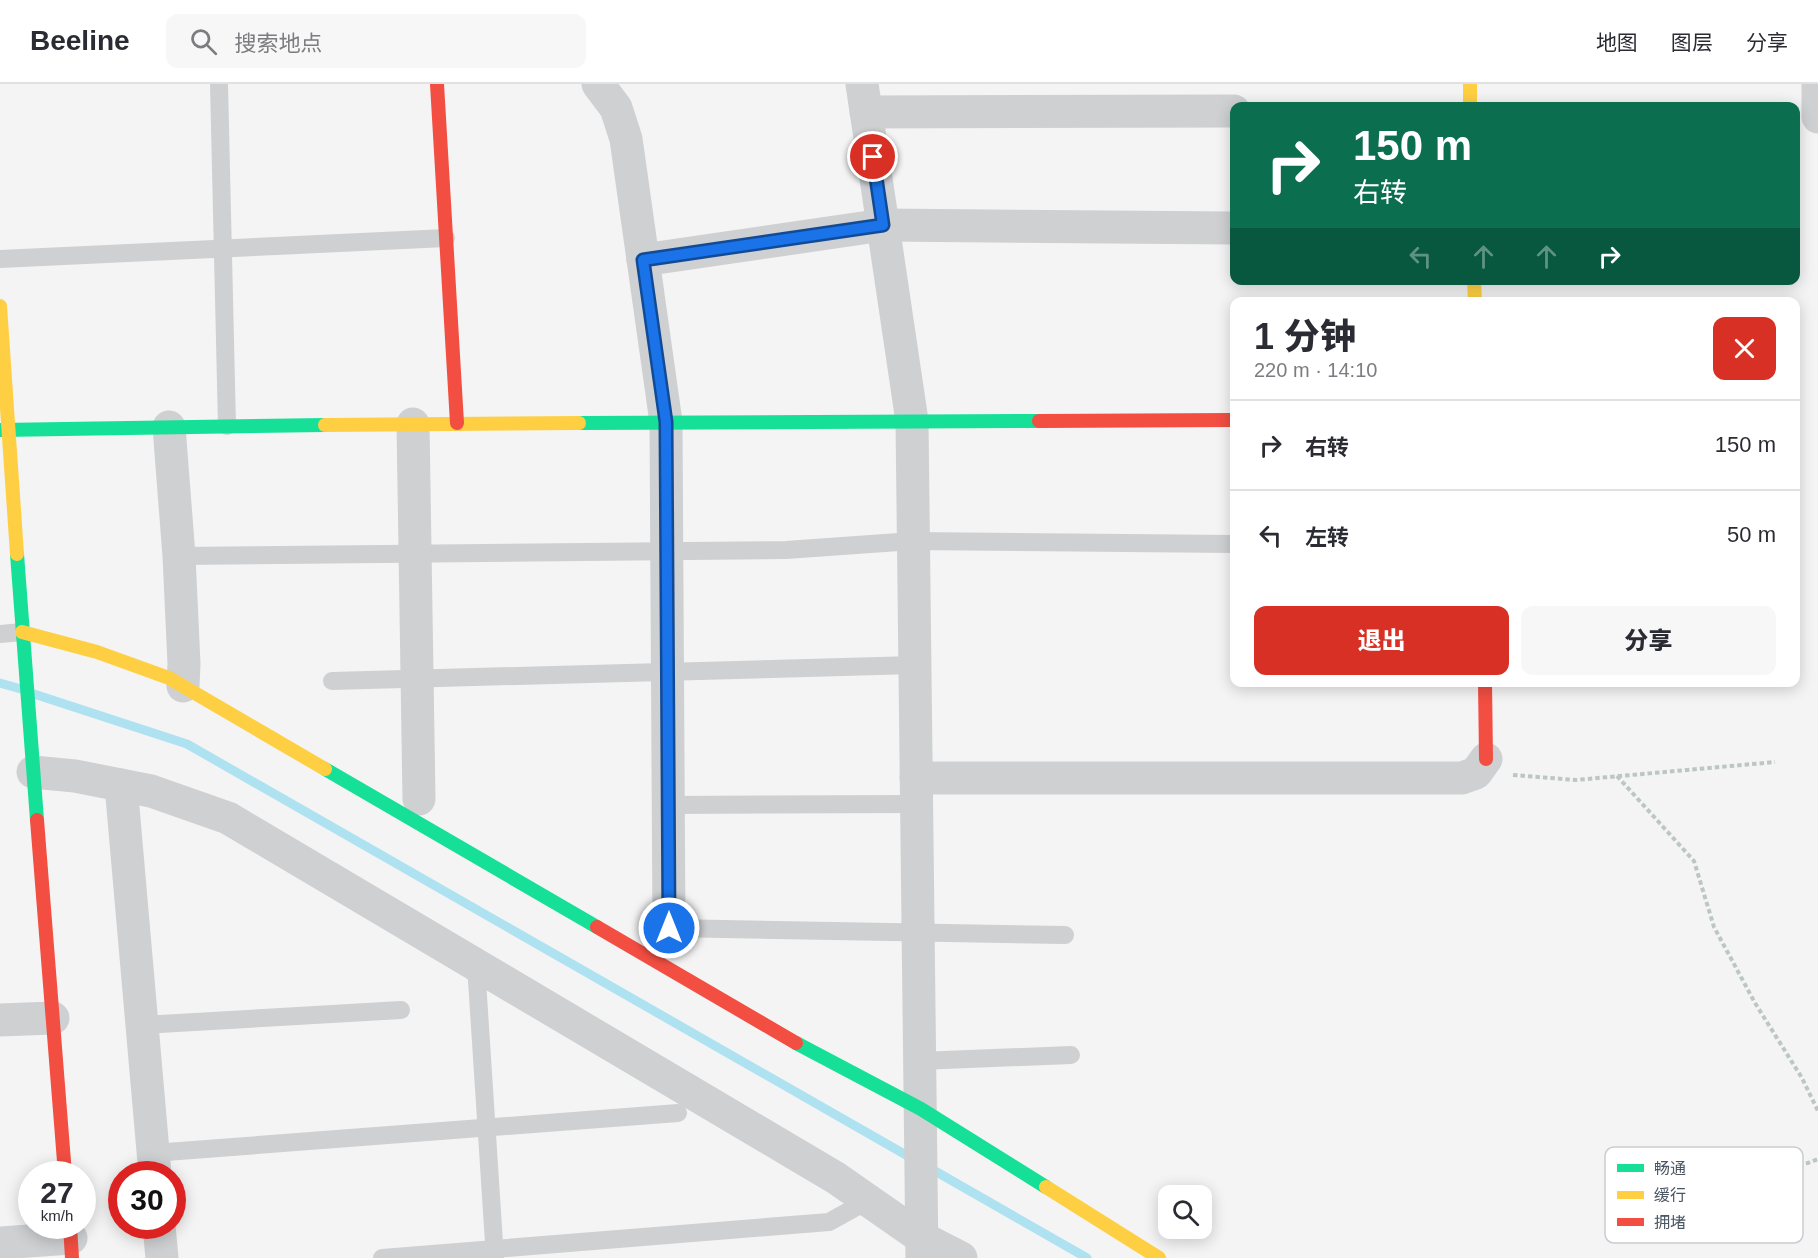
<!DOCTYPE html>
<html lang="zh">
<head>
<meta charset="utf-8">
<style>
	body { margin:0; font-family:Helvetica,"Noto Sans SC",sans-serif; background:#f7f7f7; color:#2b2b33; height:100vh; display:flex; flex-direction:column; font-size:22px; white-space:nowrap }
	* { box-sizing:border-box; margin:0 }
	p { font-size:20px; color:#7c7c81 }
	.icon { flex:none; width:33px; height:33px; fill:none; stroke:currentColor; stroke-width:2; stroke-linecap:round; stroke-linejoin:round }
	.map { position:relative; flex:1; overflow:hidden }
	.side { position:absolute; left:1230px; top:213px; width:570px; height:390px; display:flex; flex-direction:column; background:#fff; border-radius:12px; box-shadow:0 3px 15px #0003 }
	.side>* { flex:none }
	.top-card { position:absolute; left:1230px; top:18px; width:570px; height:183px; border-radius:12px; box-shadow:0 3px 15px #0003; background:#0b6e4f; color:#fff; overflow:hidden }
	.buttons { position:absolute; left:1158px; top:1101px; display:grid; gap:12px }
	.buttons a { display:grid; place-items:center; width:54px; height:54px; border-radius:12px; background:#fff; box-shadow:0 3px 15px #0003; font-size:30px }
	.speed { position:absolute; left:18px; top:1077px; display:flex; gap:12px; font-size:30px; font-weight:700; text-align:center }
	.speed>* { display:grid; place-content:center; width:78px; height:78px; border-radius:50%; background:#fff; box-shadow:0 3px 15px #0003; line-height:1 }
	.speed small { font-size:15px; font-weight:400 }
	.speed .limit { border:9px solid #d22; background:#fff; color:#111 }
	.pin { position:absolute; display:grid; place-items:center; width:51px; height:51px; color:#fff; margin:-26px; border:3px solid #fff; border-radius:50%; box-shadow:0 2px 6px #0007 }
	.me { position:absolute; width:66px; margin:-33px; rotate:0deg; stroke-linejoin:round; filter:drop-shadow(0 0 4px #0008) }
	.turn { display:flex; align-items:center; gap:21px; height:126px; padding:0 24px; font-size:27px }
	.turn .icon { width:78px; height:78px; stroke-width:2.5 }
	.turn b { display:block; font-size:42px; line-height:51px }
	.lanes { display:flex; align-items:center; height:57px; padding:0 24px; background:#0003; justify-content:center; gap:30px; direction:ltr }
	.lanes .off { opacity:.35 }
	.round { display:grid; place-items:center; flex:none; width:63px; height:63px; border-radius:12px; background:#f7f7f7 }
	.overview { display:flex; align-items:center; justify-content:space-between; height:102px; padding:0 24px }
	h1 { font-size:36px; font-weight:800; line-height:45px }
	.button { display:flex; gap:12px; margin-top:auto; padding:12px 24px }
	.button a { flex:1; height:69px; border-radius:12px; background:#d93025; color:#fff; font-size:24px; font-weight:800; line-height:69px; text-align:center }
	.button a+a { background:#f7f7f7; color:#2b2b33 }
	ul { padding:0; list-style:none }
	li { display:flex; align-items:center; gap:18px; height:90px; padding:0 24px; border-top:2px solid #e1e1e2 }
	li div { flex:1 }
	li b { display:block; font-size:22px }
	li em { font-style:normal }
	header { display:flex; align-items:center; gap:36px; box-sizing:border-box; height:84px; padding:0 30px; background:#fff; border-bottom:2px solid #e1e1e2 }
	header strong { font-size:28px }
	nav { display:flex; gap:33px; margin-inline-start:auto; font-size:21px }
	.search { width:420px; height:54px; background:#f7f7f7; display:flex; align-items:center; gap:15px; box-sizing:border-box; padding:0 21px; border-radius:12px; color:#7c7c81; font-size:22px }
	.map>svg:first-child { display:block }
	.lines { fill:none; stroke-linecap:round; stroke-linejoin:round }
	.stream { stroke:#aee2f0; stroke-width:9 }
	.path { stroke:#bcc7c4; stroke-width:4; stroke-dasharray:4.5 3; stroke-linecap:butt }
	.lane { stroke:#ced0d2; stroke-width:18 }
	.street { stroke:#ced0d2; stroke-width:33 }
	.fast { stroke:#16e098; stroke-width:14 }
	.slow { stroke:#ffcf43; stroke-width:14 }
	.jam { stroke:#f24e42; stroke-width:14 }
	.route-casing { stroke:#114b97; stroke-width:15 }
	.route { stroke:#1a73e8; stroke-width:10 }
	.key { fill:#fff; stroke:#c9ccd0; stroke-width:1.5 }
	.key-label { font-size:16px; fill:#4a5661 }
</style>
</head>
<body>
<header>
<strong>Beeline</strong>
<div class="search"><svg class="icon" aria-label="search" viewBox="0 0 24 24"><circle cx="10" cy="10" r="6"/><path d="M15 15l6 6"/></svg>搜索地点</div>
<nav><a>地图</a><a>图层</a><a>分享</a></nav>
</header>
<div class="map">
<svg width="1818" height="1174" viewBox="0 0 1818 1174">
	<rect width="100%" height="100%" fill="#f4f4f4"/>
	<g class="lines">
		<g class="stream">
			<polyline points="0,599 21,605"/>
			<polyline points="34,610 187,660 913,1075"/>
			<polyline points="928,1083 1087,1174"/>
		</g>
		<g class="path">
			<polyline points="1513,691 1576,696 1775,678"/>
			<polyline points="1617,692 1694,777 1714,843 1755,919 1802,994 1818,1027"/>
			<polyline points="1754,1088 1808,1079 1818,1075"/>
		</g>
		<g class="lane">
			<polyline points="219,0 227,342"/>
			<polyline points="0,175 446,154"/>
			<polyline points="179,472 786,466 913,457 1234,460"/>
			<polyline points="0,550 22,548"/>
			<polyline points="332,597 915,581"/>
			<polyline points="668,721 917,720"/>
			<polyline points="669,844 1065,851"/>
			<polyline points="476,881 495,1174"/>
			<polyline points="142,941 401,926"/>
			<polyline points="920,977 1071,971"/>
			<polyline points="153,1069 678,1029"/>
			<polyline points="382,1174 829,1138 869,1116"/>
		</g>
		<g class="street">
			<polyline points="598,0 616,24 626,55 666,338 669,844"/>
			<polyline points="862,0 912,337 922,1174"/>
			<polyline points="1818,0 1818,33"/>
			<polyline points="866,28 1234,27"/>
			<polyline points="643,176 883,141 1234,144"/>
			<polyline points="413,340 419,715"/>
			<polyline points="169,343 179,472 184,580 183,602"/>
			<polyline points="33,688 75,692 151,707 228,734 836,1094 922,1154 961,1174"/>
			<polyline points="916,694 1462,694 1476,689 1486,675"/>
			<polyline points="121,701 155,1090"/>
			<polyline points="0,936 53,934"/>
			<polyline points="159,1142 162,1174"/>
			<polyline points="0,1159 71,1154"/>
		</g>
		<g class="fast">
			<polyline points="579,339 1039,337"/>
			<polyline points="0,346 325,341"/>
			<polyline points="17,470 37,736"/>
			<polyline points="325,685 597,843"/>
			<polyline points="796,959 921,1025 1046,1103"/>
		</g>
		<g class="slow">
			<polyline points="1470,0 1470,22"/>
			<polyline points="1474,196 1475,218"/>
			<polyline points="0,222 17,470"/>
			<polyline points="325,341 579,339"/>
			<polyline points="22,548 97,568 169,594 325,685"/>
			<polyline points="1046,1103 1159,1174"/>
		</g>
		<g class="jam">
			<polyline points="437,0 457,339"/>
			<polyline points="1039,337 1234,336"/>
			<polyline points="1485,598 1486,675"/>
			<polyline points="37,736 65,1090"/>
			<polyline points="597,843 796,959"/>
			<polyline points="70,1142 72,1174"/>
		</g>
	</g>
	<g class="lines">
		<g class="route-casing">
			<polyline id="route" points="669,844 666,338 643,176 883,141 873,73"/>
		</g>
		<use href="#route" class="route"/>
	</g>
	<rect x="1605" y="1063" width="198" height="96" rx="9" class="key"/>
	<rect x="1617" y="1080" width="27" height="8" fill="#16e098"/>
	<rect x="1617" y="1107" width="27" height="8" fill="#ffcf43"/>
	<rect x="1617" y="1134" width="27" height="8" fill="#f24e42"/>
	<g class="key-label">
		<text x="1654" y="1090">畅通</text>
		<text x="1654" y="1117">缓行</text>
		<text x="1654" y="1144">拥堵</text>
	</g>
</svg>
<div class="buttons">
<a><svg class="icon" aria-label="search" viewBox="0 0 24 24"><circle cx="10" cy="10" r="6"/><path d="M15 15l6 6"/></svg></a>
</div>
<div class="speed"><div>27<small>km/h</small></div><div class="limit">30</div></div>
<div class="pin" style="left:873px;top:73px;background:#d93025"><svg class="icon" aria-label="arrive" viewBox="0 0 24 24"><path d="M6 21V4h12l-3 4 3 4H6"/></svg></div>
<svg class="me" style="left:669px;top:844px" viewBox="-20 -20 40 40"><circle r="17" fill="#1a73e8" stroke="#fff" stroke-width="3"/><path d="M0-11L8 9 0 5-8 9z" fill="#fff"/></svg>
<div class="top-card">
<div class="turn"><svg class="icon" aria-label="right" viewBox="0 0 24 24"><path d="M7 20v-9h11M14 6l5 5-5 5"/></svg><div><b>150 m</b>右转</div></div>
<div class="lanes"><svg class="icon off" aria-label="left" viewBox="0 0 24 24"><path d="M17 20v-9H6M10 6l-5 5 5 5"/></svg><svg class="icon off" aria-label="ahead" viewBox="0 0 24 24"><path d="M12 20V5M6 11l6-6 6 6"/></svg><svg class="icon off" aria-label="ahead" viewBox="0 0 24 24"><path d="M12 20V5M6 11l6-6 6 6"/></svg><svg class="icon" aria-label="right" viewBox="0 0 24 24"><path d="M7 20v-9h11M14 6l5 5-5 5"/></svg></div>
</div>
<section class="side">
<div class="overview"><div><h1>1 分钟</h1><p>220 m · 14:10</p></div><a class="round" style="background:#d93025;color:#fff"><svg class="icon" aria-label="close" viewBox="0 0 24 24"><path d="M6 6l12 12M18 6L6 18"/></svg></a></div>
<ul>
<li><svg class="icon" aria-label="right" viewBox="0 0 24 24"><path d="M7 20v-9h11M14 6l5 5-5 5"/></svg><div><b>右转</b></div><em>150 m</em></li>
<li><svg class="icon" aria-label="left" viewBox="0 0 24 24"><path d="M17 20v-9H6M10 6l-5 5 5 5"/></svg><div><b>左转</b></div><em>50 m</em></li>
</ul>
<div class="button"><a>退出</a><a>分享</a></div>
</section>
</div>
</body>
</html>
